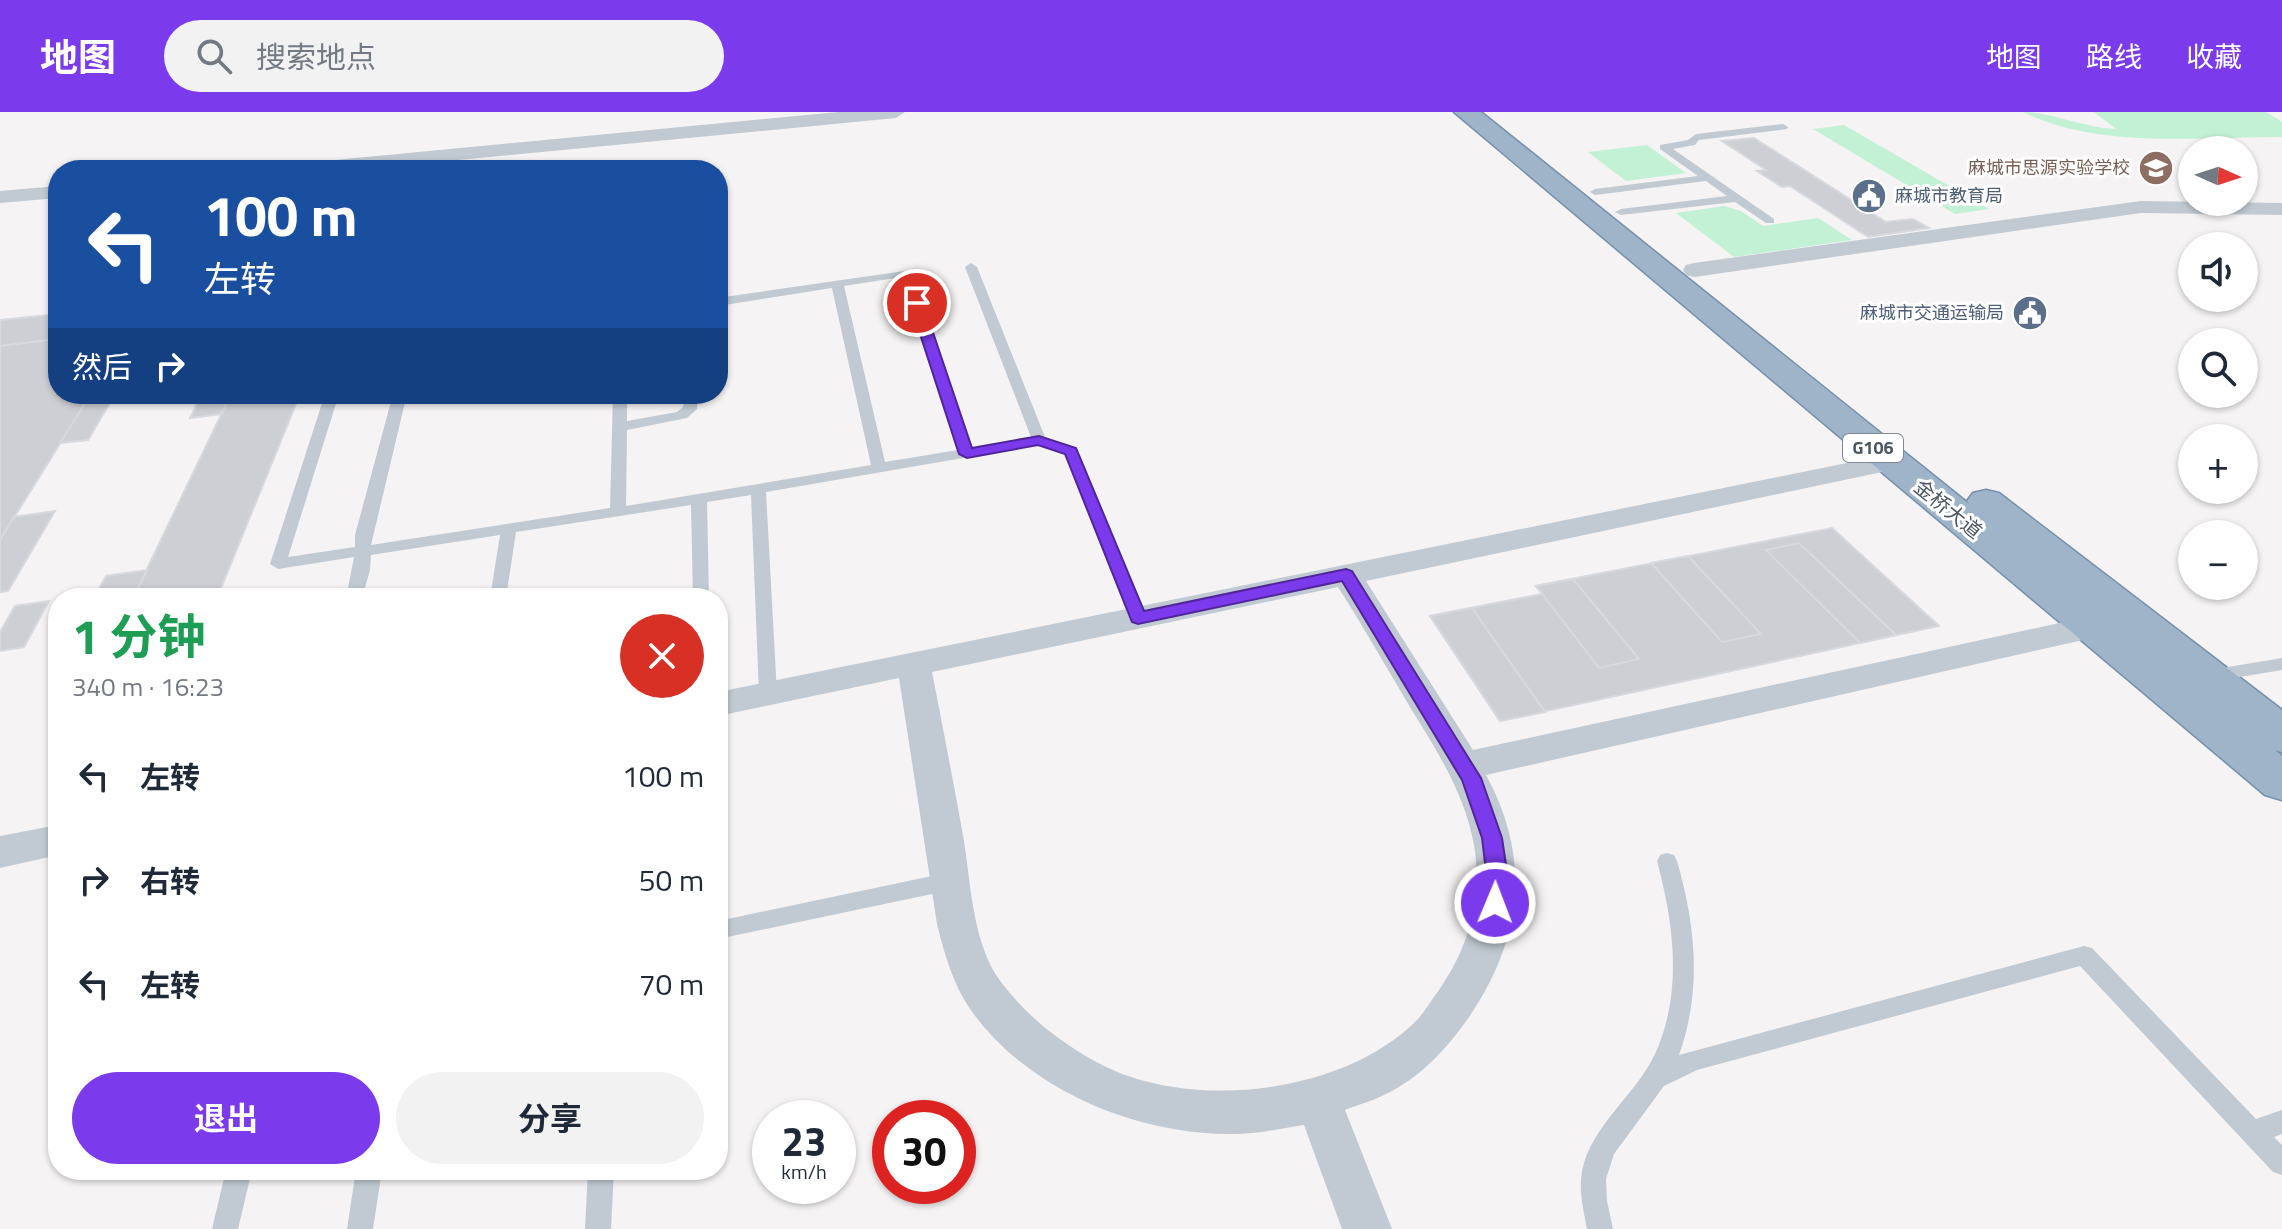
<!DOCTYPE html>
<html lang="zh">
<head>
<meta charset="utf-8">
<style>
	body { margin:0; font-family:"Titillium Web","Noto Sans SC",sans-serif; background:#f2f2f3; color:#1f2937; height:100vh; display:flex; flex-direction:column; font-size:30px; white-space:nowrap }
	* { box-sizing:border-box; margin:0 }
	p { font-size:26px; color:#747a83 }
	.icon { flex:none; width:44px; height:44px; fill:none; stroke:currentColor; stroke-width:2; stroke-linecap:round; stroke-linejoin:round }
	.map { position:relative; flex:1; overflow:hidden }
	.details { position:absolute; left:48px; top:476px; width:680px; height:592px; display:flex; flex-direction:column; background:#fff; border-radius:32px; box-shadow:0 2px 6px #0004 }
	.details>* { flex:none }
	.guide { position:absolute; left:48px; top:48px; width:680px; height:244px; border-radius:32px; box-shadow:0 2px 6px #0004; background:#1a4fa0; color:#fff; overflow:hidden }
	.needle { width:52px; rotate:93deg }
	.fabs { position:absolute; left:2178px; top:24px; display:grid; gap:16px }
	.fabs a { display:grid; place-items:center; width:80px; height:80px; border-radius:50%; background:#fff; box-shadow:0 2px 6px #0004; font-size:40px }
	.speed { position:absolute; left:752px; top:988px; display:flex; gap:16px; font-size:40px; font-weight:700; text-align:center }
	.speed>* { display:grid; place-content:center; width:104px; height:104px; border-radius:50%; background:#fff; box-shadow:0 2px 6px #0004; line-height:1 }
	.speed small { font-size:20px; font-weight:400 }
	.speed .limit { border:12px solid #d22; background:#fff; color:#111 }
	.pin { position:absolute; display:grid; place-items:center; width:68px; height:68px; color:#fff; margin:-34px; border:4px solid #fff; border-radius:50%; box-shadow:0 2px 8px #0007 }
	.me { position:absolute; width:88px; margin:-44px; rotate:1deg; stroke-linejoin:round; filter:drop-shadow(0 0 6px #0008) }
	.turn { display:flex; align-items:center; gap:28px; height:168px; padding:0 24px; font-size:36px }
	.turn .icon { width:104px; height:104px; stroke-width:2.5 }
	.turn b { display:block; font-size:56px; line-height:68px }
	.then { display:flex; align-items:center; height:76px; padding:0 24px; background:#0003; gap:16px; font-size:30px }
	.round { display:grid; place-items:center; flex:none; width:84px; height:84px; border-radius:42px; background:#f2f2f3 }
	.summary { display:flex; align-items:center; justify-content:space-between; height:136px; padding:0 24px }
	h1 { font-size:48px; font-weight:700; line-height:60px; color:#1e9e55 }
	.action { display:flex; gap:16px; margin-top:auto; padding:16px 24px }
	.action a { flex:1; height:92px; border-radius:48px; background:#7c3aed; color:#fff; font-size:32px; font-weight:700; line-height:92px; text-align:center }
	.action a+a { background:#f2f2f3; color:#1f2937 }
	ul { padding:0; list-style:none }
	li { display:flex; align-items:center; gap:24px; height:104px; padding:0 24px }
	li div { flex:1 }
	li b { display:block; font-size:30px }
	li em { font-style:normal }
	header { display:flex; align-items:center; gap:48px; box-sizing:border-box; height:112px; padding:0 40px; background:#7c3aed; color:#fff }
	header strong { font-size:38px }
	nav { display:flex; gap:44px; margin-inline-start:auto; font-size:28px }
	.search { width:560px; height:72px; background:#f2f2f3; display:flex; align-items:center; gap:20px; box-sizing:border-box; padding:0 28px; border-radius:44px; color:#747a83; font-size:30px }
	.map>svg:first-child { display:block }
	.green { fill:#c3f1d5 }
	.building { fill:#cdcfd5; stroke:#d7d9de; stroke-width:2 }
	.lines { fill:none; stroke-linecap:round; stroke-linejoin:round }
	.trunk-casing { stroke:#7690ad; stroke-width:3 }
	.service { fill:#c1cad2; fill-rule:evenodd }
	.minor { fill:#c1cad2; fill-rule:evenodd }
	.trunk { fill:#9fb4c9; fill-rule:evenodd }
	.route { fill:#7c3aed; stroke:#51269a; stroke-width:2 }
	.labels { text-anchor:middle; stroke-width:6; stroke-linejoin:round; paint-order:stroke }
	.far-education-label { font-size:18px; fill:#785e54; stroke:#fff; text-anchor:end }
	.far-service-label { font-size:18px; fill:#4e5e75; stroke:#fff; text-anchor:start }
	.shield { fill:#fff; stroke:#808990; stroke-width:2 }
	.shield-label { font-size:18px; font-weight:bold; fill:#4a5661 }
	.street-label { font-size:20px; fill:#4a5661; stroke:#fff }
</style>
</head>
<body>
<header>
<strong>地图</strong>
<div class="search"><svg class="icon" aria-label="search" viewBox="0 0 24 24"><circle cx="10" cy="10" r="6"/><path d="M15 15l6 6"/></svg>搜索地点</div>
<nav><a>地图</a><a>路线</a><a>收藏</a></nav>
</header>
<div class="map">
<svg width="2282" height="1117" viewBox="0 0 2282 1117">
	<rect width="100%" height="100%" fill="#f5f3f3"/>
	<g class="green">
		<path d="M2023,0c29,0 61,16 93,17l-22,-17h172l16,10v15c-82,0 -184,12 -259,-25z"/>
		<polygon points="1844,13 1989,97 1955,102 1813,17"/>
		<polygon points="1647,33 1686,61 1626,69 1588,40"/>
		<polygon points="1724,94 1741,99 1763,114 1818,106 1852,128 1734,145 1676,101"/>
	</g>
	<g class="building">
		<polygon points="1754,26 1886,110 1913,107 1929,116 1868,125 1790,74 1782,75 1757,59 1766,58 1722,29"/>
		<polygon points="58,202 58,227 0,234 0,208"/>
		<polygon points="58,227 58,282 91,282 0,428 0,234"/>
		<polygon points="91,282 115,282 88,328 60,331"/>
		<polygon points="202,282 231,282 221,302 190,306"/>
		<polygon points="231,282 300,282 217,486 133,486"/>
		<polygon points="55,399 8,479 0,480 0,428 14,405"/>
		<polygon points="1832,416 1939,514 1500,609 1430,504 1542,482 1536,474"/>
		<polygon points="1799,431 1896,523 1860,531 1766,438"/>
		<polygon points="1688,444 1761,522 1722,530 1651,451"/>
		<polygon points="147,458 133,486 94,486 106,464"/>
		<polygon points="1573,467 1639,547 1599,556 1536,474"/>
		<polygon points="49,489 24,535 0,539 0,520 15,494"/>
		<polygon points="1472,496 1545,600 1500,609 1430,504"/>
	</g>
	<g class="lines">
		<g class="trunk-casing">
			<polygon id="trunk" points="1454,0 1481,0 1969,392 1967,389 1973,381 1986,378 1999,381 2282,598 2282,640 2275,638 2282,644 2282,688 2265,683"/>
		</g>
		<g class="service">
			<polygon points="1783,12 1788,15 1787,17 1699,28 1695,33 1673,37 1774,107 1774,111 1766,111 1735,90 1621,103 1615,100 1621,97 1727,84 1706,69 1595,83 1590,80 1595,77 1698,64 1660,37 1660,33 1688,28 1696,22"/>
			<path d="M971,151l6,4 68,170 33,14 69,167 -3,4h-12l-3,-4 -64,-164 -27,-9 -272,47 11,202 -9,6 -9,-6 -8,-199 -44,7 2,96h-16l-2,-93 -175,27 -10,66h-16l10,-63 -129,20 -1,15 -8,28h-16l8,-41 -76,12 -8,-5 55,-170h14l-51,163 67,-10v-12l38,-141h14l-36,151 239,-37 3,-114h14v27l50,-9 6,-5 1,-13h14l-1,15 -10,9 -60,12 -1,76 245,-41 -39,-177 -114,18v-8l193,-28 61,177 59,-10 -66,-170zM902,165l56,173 -73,12 -41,-176z"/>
			<polygon points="2282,546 2282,558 2210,570 2201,564 2210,558"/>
			<path d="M1667,741l7,2 3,6c19,66 25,129 2,194l405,-109 8,2 164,171 26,-9v24l-8,3 8,8v30l-9,-3 -193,-206 -383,104 -33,16 -50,68 -8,25 1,22 6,28h-26c-3,-16 -7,-32 -6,-49 3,-49 54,-83 74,-126 28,-61 19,-130 2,-193l3,-6z"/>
			<polygon points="951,760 958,763 962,769 958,775 951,778 718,827 718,809"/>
			<polygon points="226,1058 252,1058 238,1117 212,1117"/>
			<polygon points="356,1058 382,1058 373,1117 347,1117"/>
			<polygon points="588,1058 614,1058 611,1117 585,1117"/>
		</g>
		<g class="minor">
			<polygon points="838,0 905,0 896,6 355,58 283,58 293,52"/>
			<polygon points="58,74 58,86 0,91 0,79"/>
			<polygon points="2141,89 2282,91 2282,103 2141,101 1694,165 1686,163 1683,158 1686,153 1694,151"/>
			<path d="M1891,342l10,2 4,6 -4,6 -535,113 107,169 619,-134 12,3 4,8 -4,8 -12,3 -606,137c46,84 36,164 -17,242 -20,29 -46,58 -79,75 -14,8 -30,12 -45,18l47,119h-50l-38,-104c-22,3 -45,9 -67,9 -99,2 -209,-43 -267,-125 -17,-25 -26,-56 -33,-85l-38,-246 -181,38v-24zM1338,475c25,39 48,80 72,120 27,44 55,87 64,138 9,53 -5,102 -35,145 -8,10 -14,22 -23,31 -72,72 -221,90 -312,45 -39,-20 -76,-48 -103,-84 -28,-37 -30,-96 -37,-141 -10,-56 -21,-113 -32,-169z"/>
			<polygon points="58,713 58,743 0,756 0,724"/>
		</g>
		<use href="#trunk" class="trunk"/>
	</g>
	<polygon class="route" points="917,188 923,191 972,336 1039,324 1076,336 1144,499 1346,457 1352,459 1481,666 1502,726 1507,759 1506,791 1502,798 1495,800 1487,798 1484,791 1486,759 1482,726 1462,668 1342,469 1138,512 1132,510 1065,342 1038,333 967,346 959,342 910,191"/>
	<defs>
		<g id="school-disc" transform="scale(1.8)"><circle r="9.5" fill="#8d6e63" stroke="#fff"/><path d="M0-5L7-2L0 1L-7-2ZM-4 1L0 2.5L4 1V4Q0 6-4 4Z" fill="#fff"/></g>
		<g id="civic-disc" transform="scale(1.8)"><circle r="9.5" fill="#5c6f8a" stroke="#fff"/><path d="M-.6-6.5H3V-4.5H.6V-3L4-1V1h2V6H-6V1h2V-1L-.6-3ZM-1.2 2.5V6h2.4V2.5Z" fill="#fff"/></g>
	</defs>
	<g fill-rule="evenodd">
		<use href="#school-disc" x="2156" y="56"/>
		<use href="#civic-disc" x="1869" y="84"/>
		<use href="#civic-disc" x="2030" y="201"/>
	</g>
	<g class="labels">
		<g class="far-education-label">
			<text x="2130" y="62">麻城市思源实验学校</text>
		</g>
		<g class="far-service-label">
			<text x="1895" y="90">麻城市教育局</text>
			<text x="2004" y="207" text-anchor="end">麻城市交通运输局</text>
		</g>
		<rect class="shield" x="1843" y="322" width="60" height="28" rx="6"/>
		<g class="shield-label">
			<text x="1873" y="342">G106</text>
		</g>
		<g class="street-label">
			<text transform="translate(1948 397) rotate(39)" y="7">金桥大道</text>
		</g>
	</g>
</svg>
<div class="fabs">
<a><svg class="needle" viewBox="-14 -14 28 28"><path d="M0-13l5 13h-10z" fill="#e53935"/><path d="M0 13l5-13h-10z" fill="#747a83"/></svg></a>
<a><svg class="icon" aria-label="sound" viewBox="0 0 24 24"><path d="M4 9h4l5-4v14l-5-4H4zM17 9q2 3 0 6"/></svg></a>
<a><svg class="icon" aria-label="search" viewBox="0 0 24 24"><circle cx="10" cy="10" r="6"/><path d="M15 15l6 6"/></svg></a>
<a>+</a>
<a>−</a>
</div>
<div class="speed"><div>23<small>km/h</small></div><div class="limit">30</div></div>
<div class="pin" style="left:917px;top:191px;background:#d93025"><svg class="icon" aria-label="arrive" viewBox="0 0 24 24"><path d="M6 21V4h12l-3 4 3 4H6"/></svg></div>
<svg class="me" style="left:1495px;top:791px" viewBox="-20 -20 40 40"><circle r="17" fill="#7c3aed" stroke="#fff" stroke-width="3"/><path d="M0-11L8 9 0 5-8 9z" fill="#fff"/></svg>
<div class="guide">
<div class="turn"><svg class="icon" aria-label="left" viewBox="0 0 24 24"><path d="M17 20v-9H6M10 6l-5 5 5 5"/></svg><div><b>100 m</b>左转</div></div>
<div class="then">然后<svg class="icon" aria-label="right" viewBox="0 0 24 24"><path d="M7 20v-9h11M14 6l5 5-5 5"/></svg></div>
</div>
<section class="details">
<div class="summary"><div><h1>1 分钟</h1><p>340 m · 16:23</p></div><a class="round" style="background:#d93025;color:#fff"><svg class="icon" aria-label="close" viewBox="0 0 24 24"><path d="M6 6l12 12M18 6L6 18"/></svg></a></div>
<ul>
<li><svg class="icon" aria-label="left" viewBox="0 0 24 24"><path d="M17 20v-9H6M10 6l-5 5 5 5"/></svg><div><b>左转</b></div><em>100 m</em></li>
<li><svg class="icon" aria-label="right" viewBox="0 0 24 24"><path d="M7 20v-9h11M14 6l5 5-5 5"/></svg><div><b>右转</b></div><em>50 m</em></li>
<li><svg class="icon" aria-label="left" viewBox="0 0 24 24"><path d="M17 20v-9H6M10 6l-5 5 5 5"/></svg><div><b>左转</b></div><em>70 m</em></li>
</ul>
<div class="action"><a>退出</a><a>分享</a></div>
</section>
</div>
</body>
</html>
